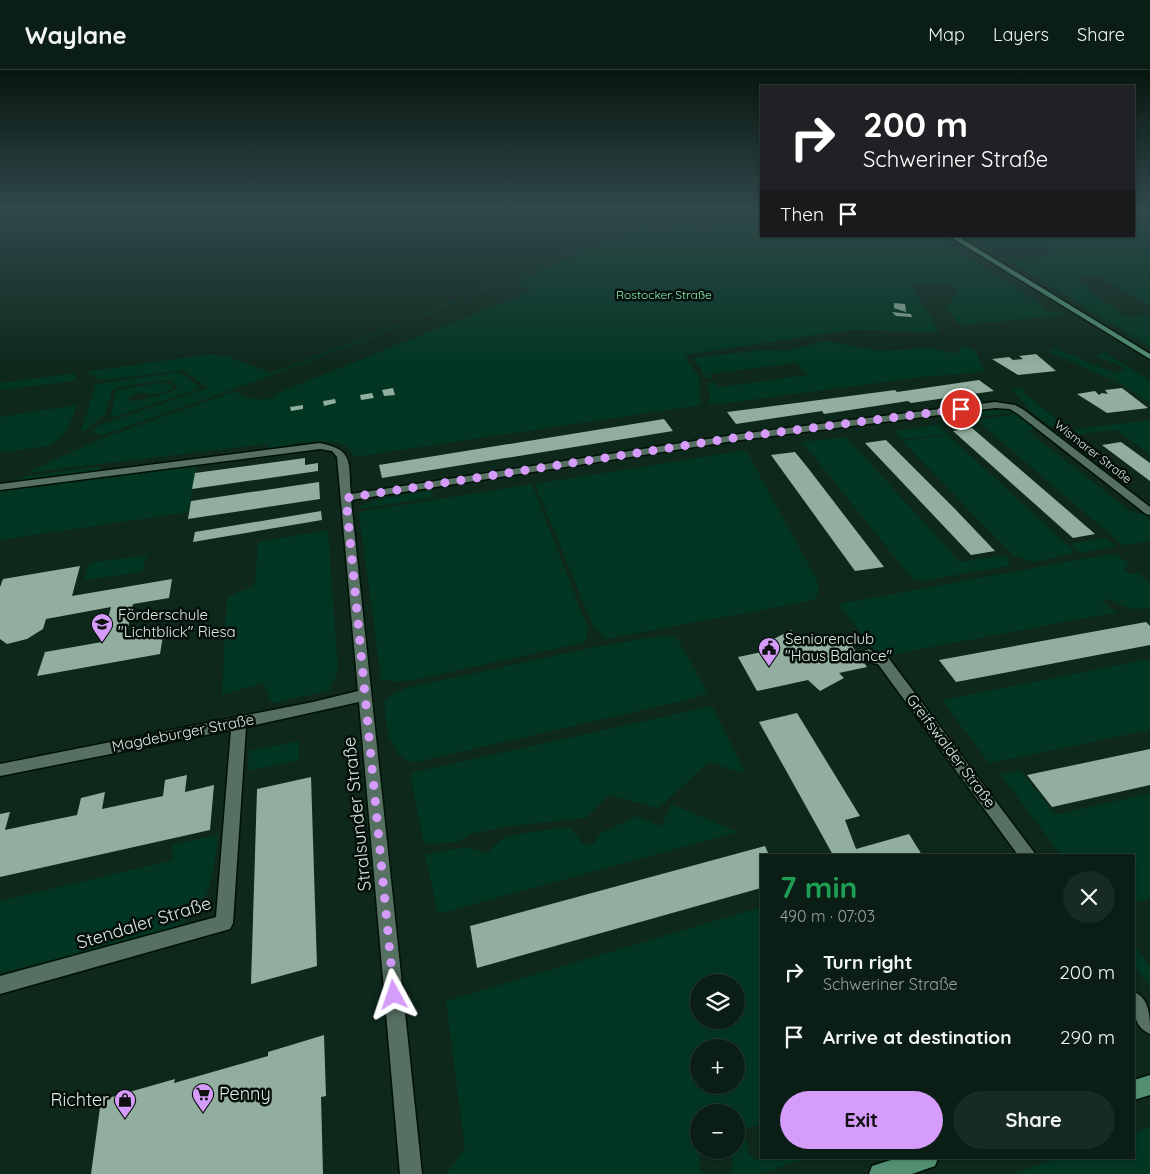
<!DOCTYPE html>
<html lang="en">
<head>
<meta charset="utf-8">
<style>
	body { margin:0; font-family:Quicksand,sans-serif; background:#182b22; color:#f1f3f6; height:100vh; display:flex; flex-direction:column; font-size:19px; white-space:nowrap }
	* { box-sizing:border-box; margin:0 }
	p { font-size:16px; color:#99a2a0 }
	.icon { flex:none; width:28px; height:28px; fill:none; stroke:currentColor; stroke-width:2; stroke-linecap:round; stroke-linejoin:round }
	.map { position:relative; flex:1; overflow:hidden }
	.sheet { position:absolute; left:760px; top:784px; width:375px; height:305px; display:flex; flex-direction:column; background:#0a1e15; border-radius:0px; box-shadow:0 1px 4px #0004,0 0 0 1px #2a3c34 }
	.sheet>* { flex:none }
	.guide { position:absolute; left:760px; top:15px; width:375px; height:152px; border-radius:0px; box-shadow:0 1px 4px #0004,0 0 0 1px #2a3c34; background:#202124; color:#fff; overflow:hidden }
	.tools { position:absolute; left:690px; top:904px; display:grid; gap:10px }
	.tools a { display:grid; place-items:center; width:55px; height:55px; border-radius:50%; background:#0a1e15; box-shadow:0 1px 4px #0004,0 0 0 1px #2a3c34; font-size:25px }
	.pin { position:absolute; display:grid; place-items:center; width:42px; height:42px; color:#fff; margin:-21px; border:2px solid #fff; border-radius:50%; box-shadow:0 1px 5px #0007 }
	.me { position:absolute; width:55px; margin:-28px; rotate:355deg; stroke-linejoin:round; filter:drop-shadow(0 0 4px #0008) }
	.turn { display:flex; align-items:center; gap:18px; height:105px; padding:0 20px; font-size:22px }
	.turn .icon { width:65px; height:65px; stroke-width:2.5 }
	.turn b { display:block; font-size:35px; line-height:42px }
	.then { display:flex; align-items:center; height:48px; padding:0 20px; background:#0003; gap:10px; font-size:19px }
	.round { display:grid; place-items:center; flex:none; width:52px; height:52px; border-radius:26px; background:#182b22 }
	.summary { display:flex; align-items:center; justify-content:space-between; height:85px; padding:0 20px }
	h1 { font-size:30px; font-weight:700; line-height:38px; color:#1e9e55 }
	.button { display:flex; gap:10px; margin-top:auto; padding:10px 20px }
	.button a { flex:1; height:58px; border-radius:30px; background:#d59cfb; color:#111; font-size:20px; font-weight:700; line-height:58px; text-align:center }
	.button a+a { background:#182b22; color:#f1f3f6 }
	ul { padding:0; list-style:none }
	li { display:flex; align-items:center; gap:15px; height:65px; padding:0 20px }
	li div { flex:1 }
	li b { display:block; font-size:19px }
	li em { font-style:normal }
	header { display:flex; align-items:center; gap:30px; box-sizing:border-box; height:70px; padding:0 25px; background:#0a1e15; border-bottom:1px solid #2a3c34 }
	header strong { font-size:24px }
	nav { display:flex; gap:28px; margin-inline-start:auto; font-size:18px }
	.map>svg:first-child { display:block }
	.green { fill:#023622; fill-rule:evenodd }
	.building { fill:#91ae9e }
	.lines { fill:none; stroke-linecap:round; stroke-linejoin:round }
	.street-casing { stroke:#001006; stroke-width:3 }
	.secondary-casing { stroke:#001006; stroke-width:3 }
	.street { fill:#567162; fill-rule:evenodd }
	.secondary { fill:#539073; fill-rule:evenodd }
	.route { stroke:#d59cfb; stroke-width:9; stroke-dasharray:0 16.2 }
	.labels { text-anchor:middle; stroke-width:5; stroke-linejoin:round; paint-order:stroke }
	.far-park-label { font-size:12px; fill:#88efbc; stroke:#050e09 }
	.far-street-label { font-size:12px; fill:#dbeae2; stroke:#050e09 }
	.poi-label { font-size:15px; fill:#dbeae2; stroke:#050e09; text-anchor:start }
	.street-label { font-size:15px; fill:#dbeae2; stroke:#050e09 }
	.near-street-label { font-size:18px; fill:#dbeae2; stroke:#050e09 }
	.near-poi-label { font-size:18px; fill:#dbeae2; stroke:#050e09; text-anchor:start }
</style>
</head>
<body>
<header>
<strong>Waylane</strong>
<nav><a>Map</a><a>Layers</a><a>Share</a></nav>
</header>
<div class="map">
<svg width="1150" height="1104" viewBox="0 0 1150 1104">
	<rect width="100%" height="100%" fill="#0e281c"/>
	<g class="green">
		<polygon points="665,140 670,140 400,256 267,307 103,365 91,363 97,356 208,318 183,300 104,310 97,309 85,302 211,284 229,287 271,303 399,255"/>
		<path d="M676,140h15l-42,16 15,4 28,-12 -1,-3 5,-1 9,19 7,-1 -12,-22h61v26h177l106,71 -1,4 26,4 -109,10 -14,-18 13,-16 -16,-8 -31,2 27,47 -88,-2 -167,25 15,22 2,28 -347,52c-2,-3 -4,-8 -7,-10 -15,-12 -61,-1 -79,1l-1,-4 -242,29 81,-36 130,-46c9,10 26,9 38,7l2,-4 257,-104 -13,-4 -3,-5 86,-39 10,2 2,-2 -8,-2z"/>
		<polygon points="1134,140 1150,140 1150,236 1099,207 1076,209 1125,247 1150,245 1150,277 1006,189 1056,185 1039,175 997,177 979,174 967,166 1134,166"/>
		<polygon points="826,271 880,281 929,278 956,284 963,276 975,280 985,302 922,307 712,335 710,334 708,313 715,312 719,317 808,305 796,293 709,304 712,308 707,309 693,288 764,280 787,281"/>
		<polygon points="1054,278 1115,303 1127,299 1096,286 1104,282 1150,311 1150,333 1117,312 1048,282"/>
		<path d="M180,302l18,14v3l-83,28 -4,-2 5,-24 2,-1 47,-8 7,4 -1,3c-5,2 -10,5 -16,5 -10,0 -19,-5 -27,5l7,3 33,-9 10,-6 -6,-6 -5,-1 -50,7 -5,3 -7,24 -20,17h-4l15,-47z"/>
		<polygon points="75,303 75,311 0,320 0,313"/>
		<polygon points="1025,318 1028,320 1021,321 1061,352 1069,352 1067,354 1050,356 1029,340 1022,330 1011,320"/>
		<polygon points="77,335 66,363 48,376 0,383 0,347"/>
		<polygon points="1000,338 1014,342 975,347 968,341"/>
		<polygon points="1017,344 1037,359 1028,361 1132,443 1144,444 1150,449 1150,471 1124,476 976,350"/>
		<polygon points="1150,350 1150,384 1116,360 1066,366 1058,363 1059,361"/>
		<polygon points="938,355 947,364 901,369 893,361"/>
		<polygon points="948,365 1076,483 1032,492 1013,485 902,371"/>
		<polygon points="846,367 960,492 1006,485 1010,493 1008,496 922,511 911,507 802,372"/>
		<path d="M746,380l71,130c2,9 3,13 -3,20l-208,39 -12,-11 -59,-144z"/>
		<polygon points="197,395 188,442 0,470 0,420"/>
		<polygon points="99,397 100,398 99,401 18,412 19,409 26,406"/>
		<polygon points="532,414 588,559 586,572 414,610 394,612 381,609 359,442"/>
		<polygon points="431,420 433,427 360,439 361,436 373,432 375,430"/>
		<polygon points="328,460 338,601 329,621 272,633 263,613 222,625 227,527 255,515 258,472"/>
		<polygon points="1106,468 1116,476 1080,483 1070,474"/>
		<polygon points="1110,484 1119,486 1130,496 1123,498 1130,504 1138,503 1150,513 1150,537 1134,540 1107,529 1101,531 1118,542 879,587 839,534"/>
		<polygon points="147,485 142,502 84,510 90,493"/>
		<polygon points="665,565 677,568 707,622 695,628 412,693 398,684 388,665 384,631 391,625 406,618 595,577"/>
		<polygon points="1150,589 1150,660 989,693 942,630"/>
		<polygon points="712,636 746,704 709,692 658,738 609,725 586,748 511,756 470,764 458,772 424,774 410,703"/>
		<polygon points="299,671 299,690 248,701 249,681"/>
		<polygon points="1020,700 1055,745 1150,723 1150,829 1134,833 1134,785 1061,785 1000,704"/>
		<polygon points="671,734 738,762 438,844 425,785 465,777 487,783 503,768 524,763 570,757 583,774 593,775 600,763 638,746 661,757"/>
		<path d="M219,764c-4,22 -7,62 -23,78 -8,9 -19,14 -29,19l-167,42v-72l173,-41 -1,-15z"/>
		<path d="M761,837v217l-17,5 4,24 7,7 14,-2h39l-49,16h-30l3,-3v-21h4v-38h-37l1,58 5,4h-259l19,-26 -19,-147zM699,912h37v38h-37zM699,978h37v37h-37z"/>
		<polygon points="1134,875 1150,896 1150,917 1134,895"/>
		<polygon points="1150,1057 1150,1104 1011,1104 1060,1088 1134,1088 1134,1063"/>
	</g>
	<g class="building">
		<polygon points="894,233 905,234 906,242 894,238"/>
		<polygon points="892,242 911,244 912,247 896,246"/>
		<polygon points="1036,284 1056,301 1018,305 992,289 1009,287 1013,290 1023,289 1019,286"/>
		<polygon points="979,310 994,321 911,333 908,331 824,344 822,341 736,354 727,342 895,320 897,322"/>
		<polygon points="393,318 395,325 384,326 382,320"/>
		<polygon points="1122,318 1148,338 1107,343 1077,324 1095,321 1099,325 1102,323 1108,324 1105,320"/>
		<polygon points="372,323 374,328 361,330 360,325"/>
		<polygon points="335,329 336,333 324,336 323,331"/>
		<polygon points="303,335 303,339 291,341 290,337"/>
		<polygon points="664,349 673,361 382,408 379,395"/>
		<polygon points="972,358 1072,444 1095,464 1073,468 953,361"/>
		<polygon points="886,370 955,439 995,481 971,485 865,373"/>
		<polygon points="1121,372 1150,393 1150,411 1102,375"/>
		<polygon points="795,382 808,398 884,497 855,501 771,385"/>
		<polygon points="305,388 305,395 318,393 318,401 192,419 195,403"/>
		<polygon points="319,412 320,429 188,449 191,431"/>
		<polygon points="321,441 322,450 193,472 195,462"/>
		<polygon points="80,496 72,526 172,509 169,528 133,534 126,567 164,560 160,584 37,606 45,582 102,572 111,537 46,549 43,559 27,569 7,574 0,569 0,517 3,509"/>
		<polygon points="1146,552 1150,556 1150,575 956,612 939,590"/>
		<polygon points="791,560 805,573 844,565 867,597 839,603 844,608 820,621 808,610 757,621 738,587 775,579 768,572"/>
		<polygon points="797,643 860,746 845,750 856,779 909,764 922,785 833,785 759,652"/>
		<polygon points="1150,679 1150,715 1052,737 1027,705"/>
		<polygon points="187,705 185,722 214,715 210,760 0,807 0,744 10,742 5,760 33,754 77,745 81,728 105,722 102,739 163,726 165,710"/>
		<polygon points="311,707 317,896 251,914 257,719"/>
		<polygon points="765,776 769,785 761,785 761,818 477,898 470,856"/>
		<polygon points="324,965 326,1026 321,1027 323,1104 91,1104 101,1030 175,1009 174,1013 268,986 268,982"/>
	</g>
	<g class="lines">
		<g class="street-casing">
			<g id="street">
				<path d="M995,332l20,3 9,5 126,97v8l-4,-1 -128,-100 -8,-5 -15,-1 -255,32 -389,60 71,674h-22l-41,-472 -113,25 -13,196 -3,6 -230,65v-18l216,-59 15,-187 -231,46v-12l313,-62 45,-11 -21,-234 -5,-6 -12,-2 -320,41v-6l320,-41c35,7 28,20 31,51l389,-60z"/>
				<path d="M869,579l9,5 9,2 149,199h-18l-140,-191c-7,0 -12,-4 -16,-10l2,-3z"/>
				<path d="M1134,922c16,6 16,25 16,42 -18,-8 -16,-25 -16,-42z"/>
			</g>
		</g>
		<g class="secondary-casing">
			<g id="secondary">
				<polygon points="949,166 957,166 1150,284 1150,289"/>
				<polygon points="1150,1005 1150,1025 1134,1030 1134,1010"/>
				<polygon points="897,1088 938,1088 935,1096 912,1104 869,1104 872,1096"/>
			</g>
		</g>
		<use href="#street" class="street"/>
		<use href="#secondary" class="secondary"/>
	</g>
	<linearGradient id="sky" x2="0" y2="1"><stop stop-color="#08160f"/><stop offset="0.47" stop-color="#30484b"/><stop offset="1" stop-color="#30484b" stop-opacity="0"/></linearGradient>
	<rect width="1150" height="295" fill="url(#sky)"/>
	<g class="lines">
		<polyline class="route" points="394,925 346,428 740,367 961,339"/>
	</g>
	<defs>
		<g id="school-pin" transform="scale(1.125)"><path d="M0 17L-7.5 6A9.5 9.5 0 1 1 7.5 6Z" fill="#d59cfb" stroke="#050e09"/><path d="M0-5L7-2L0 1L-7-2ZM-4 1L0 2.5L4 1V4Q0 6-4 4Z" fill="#111"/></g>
		<g id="civic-pin" transform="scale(1.125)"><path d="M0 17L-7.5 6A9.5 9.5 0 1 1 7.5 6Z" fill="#d59cfb" stroke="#050e09"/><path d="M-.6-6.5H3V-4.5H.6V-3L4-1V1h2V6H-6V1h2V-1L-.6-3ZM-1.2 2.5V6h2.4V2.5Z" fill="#111"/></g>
		<g id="supermarket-pin" transform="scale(1.125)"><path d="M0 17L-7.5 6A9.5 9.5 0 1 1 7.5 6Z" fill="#d59cfb" stroke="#050e09"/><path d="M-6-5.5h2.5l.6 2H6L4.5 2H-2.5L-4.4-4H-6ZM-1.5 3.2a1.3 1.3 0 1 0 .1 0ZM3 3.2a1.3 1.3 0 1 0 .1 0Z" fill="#111"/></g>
		<g id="shop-pin" transform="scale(1.125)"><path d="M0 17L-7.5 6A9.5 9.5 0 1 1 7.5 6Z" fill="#d59cfb" stroke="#050e09"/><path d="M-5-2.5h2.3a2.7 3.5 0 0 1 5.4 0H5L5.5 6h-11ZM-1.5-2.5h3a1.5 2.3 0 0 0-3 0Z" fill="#111"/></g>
	</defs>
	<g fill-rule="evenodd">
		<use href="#school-pin" x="102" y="554"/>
		<use href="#civic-pin" x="769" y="578"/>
		<use href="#supermarket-pin" x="203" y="1024"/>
		<use href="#shop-pin" x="125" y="1030"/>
	</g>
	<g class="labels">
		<g class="far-park-label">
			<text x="664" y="229">Rostocker Straße</text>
		</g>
		<g class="far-street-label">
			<text transform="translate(1093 382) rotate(38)" y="4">Wismarer Straße</text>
		</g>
		<g class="poi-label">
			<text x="118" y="550">Förderschule<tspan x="118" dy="17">"Lichtblick" Riesa</tspan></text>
			<text x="785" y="574">Seniorenclub<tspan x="785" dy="17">"Haus Balance"</tspan></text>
		</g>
		<g class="street-label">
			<text transform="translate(183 663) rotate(-11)" y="5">Magdeburger Straße</text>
			<text transform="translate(951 681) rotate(53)" y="5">Greifswalder Straße</text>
		</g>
		<g class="near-street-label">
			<text transform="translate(357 744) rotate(-96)" y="6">Stralsunder Straße</text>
			<text transform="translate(144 853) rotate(-17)" y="6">Stendaler Straße</text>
		</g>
		<g class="near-poi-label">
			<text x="219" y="1030">Penny</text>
			<text x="109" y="1036" text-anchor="end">Richter</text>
		</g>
	</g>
</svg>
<div class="tools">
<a><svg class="icon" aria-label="layers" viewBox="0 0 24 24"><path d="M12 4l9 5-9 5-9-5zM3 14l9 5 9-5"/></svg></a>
<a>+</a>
<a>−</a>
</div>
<div class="pin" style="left:961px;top:339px;background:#d93025"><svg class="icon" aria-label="arrive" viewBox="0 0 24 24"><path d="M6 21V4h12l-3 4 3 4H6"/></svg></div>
<svg class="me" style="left:394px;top:925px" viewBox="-20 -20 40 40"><path d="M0-17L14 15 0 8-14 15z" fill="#d59cfb" stroke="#fff" stroke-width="4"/></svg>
<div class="guide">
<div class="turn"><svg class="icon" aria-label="right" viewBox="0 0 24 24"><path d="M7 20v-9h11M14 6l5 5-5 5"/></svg><div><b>200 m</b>Schweriner Straße</div></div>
<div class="then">Then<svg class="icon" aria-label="arrive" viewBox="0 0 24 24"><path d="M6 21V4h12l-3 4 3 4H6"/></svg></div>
</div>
<section class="sheet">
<div class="summary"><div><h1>7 min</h1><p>490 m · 07:03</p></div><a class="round"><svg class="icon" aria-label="close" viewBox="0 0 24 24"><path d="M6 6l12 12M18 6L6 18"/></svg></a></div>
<ul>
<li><svg class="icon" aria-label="right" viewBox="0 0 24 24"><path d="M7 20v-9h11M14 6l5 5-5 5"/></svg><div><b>Turn right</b><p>Schweriner Straße</p></div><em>200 m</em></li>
<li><svg class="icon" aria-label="arrive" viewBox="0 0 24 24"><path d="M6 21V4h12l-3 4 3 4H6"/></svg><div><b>Arrive at destination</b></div><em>290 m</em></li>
</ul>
<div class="button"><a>Exit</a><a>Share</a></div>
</section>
</div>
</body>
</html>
